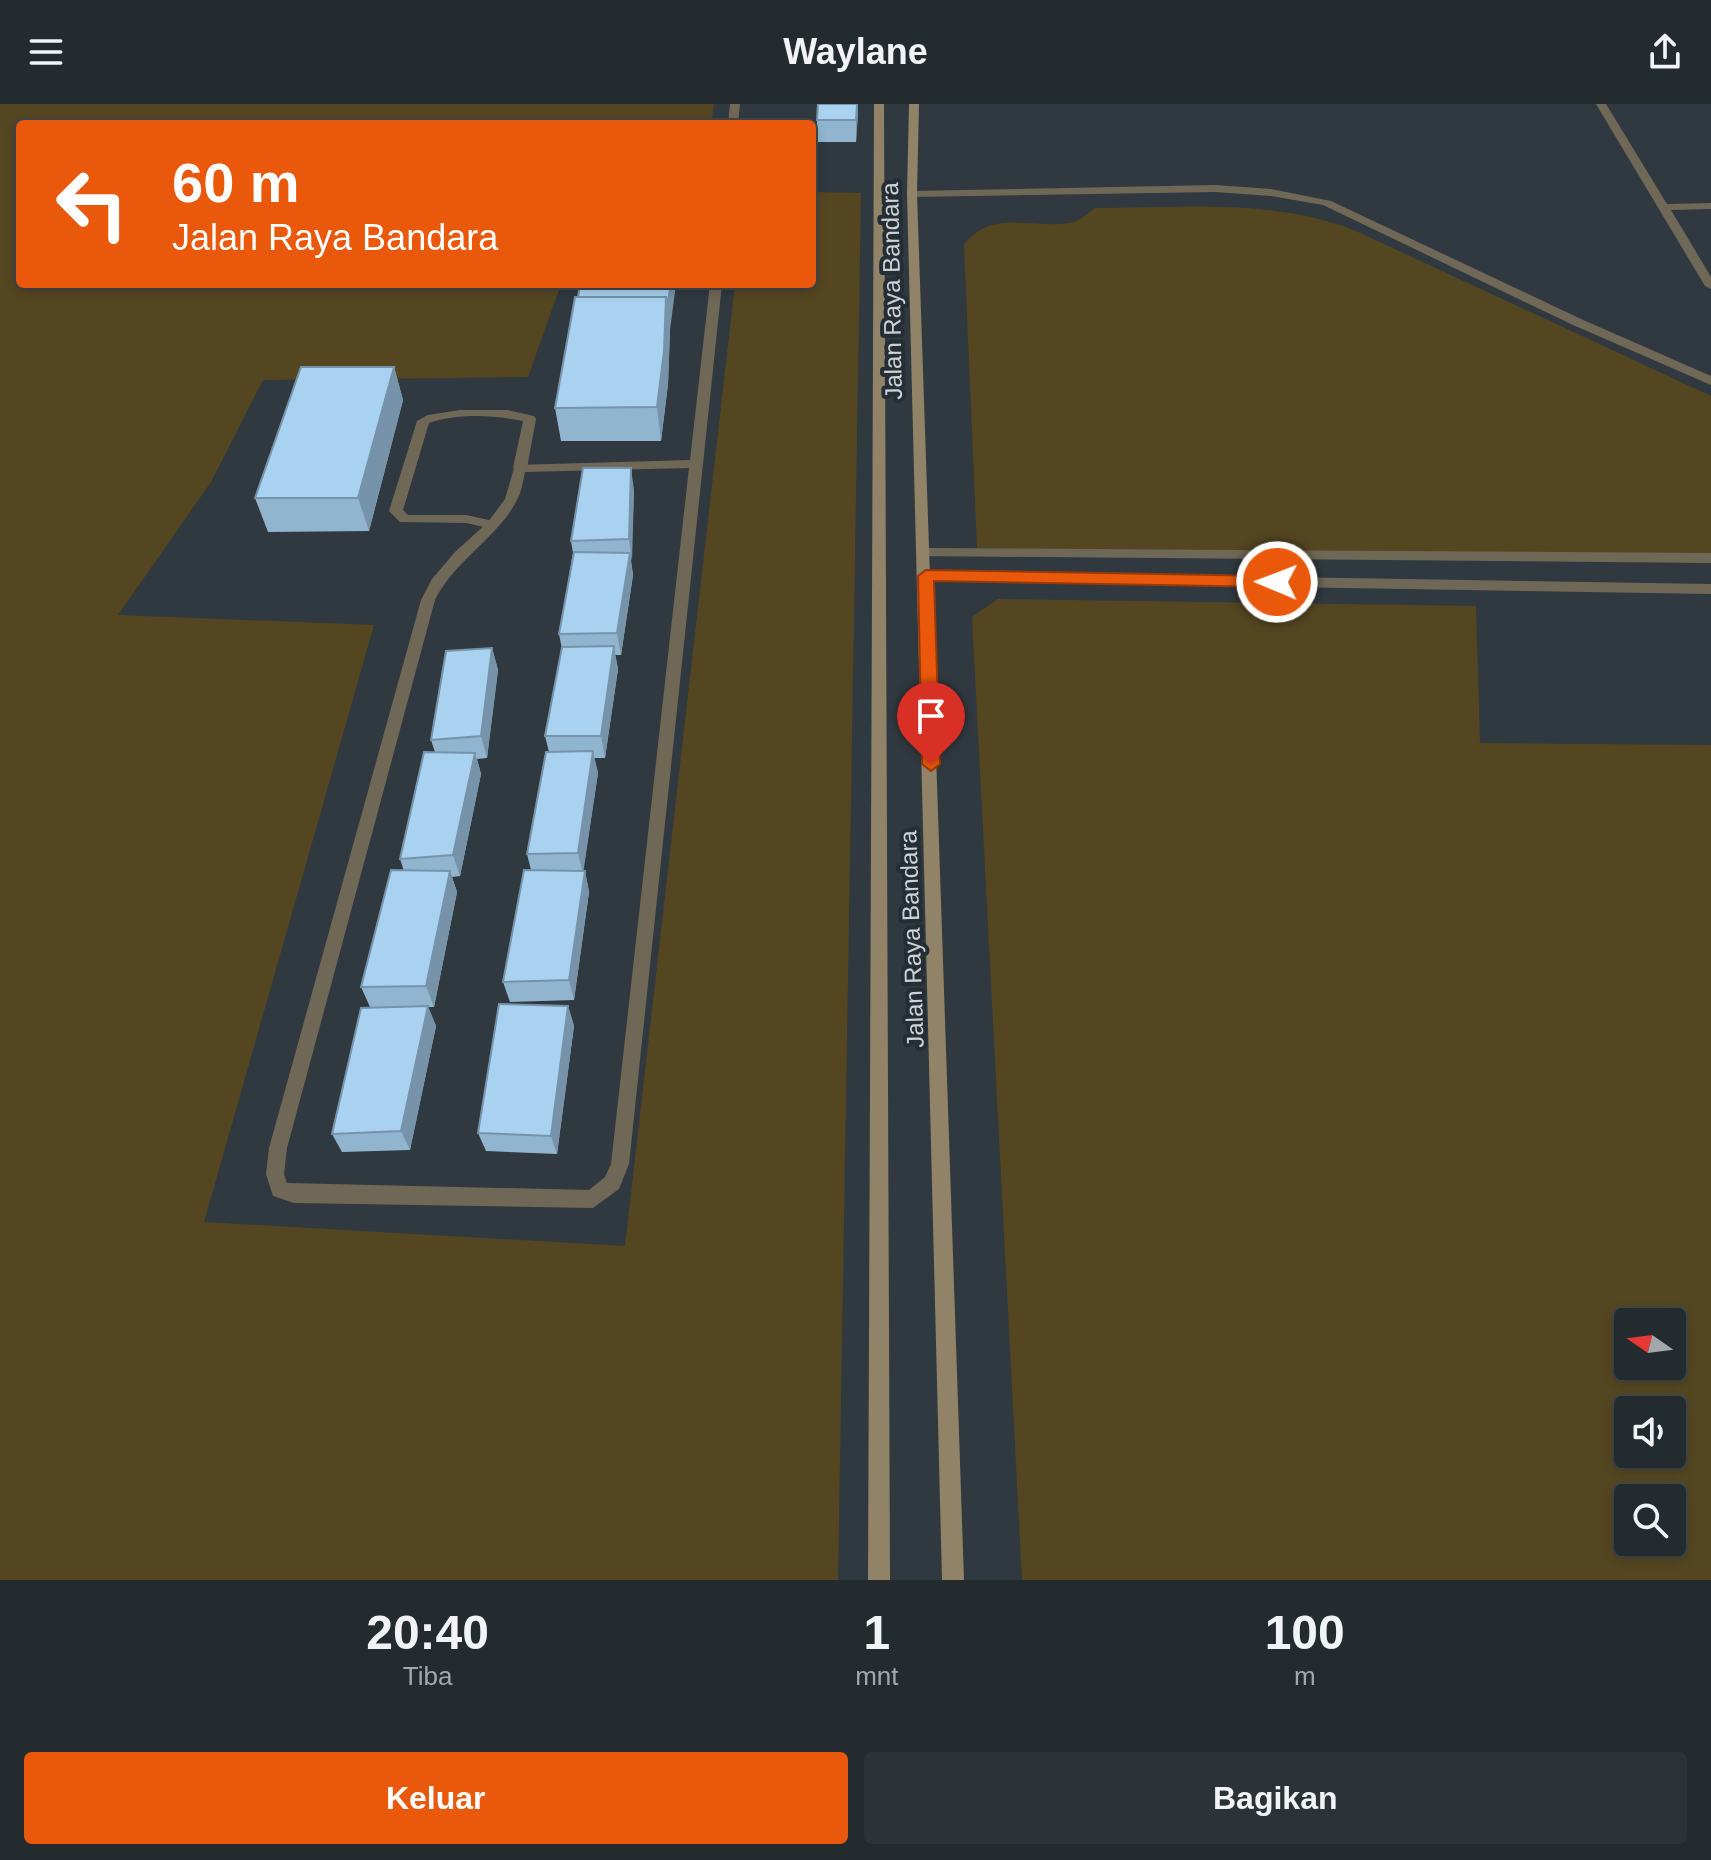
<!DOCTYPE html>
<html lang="id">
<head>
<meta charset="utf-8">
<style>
	body { margin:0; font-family:Helvetica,sans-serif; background:#2c3337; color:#f1f3f6; height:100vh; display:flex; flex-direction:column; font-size:30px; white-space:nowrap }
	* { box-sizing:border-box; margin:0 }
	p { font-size:26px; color:#a3a7aa }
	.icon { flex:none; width:44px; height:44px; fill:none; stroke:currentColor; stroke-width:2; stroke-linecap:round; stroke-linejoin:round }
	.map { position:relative; height:1476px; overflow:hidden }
	.sheet { display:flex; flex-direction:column; background:#242b2f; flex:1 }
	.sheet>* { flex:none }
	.top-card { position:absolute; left:16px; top:16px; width:800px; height:168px; border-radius:8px; box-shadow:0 4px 12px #0003,0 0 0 2px #41474b; background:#ea580c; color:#fff; overflow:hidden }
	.needle { width:52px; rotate:284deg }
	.buttons { position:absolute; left:1614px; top:1204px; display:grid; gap:16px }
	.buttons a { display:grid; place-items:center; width:72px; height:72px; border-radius:8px; background:#242b2f; box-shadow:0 4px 12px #0003,0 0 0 2px #41474b; font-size:40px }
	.pin { position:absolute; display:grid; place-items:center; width:68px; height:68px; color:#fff; margin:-82px -34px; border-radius:50% 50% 50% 0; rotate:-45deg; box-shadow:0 0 8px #0007 }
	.pin .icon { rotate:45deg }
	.me { position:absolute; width:88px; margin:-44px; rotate:271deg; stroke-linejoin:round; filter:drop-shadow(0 0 6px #0008) }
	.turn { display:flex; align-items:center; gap:28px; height:168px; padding:0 24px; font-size:36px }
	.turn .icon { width:104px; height:104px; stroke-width:2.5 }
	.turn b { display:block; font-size:56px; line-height:68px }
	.eta { display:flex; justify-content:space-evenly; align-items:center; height:136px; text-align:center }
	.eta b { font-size:48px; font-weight:800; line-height:56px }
	.primary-button { display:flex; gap:16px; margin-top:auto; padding:16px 24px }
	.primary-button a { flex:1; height:92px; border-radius:8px; background:#ea580c; color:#fff; font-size:32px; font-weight:800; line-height:92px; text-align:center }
	.primary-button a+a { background:#2c3337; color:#f1f3f6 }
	header { display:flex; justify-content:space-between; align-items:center; height:104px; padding:0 24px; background:#242b2f; font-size:36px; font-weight:800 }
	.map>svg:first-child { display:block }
	.green { fill:#554622; fill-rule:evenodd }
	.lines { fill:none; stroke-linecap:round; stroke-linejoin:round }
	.lane { fill:#706857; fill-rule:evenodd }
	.street { fill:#706857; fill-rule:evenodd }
	.secondary { fill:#908368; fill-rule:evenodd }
	.wall { fill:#91b5cf }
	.shaded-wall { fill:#7693a9 }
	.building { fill:#a9d2f1; stroke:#7693a9; stroke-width:2 }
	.route { fill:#ea580c; stroke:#983908; stroke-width:2 }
	.labels { text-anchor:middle; stroke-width:8; stroke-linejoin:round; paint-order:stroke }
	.street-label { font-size:24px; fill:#ced3d7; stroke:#262e35 }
</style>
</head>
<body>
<header><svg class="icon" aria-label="menu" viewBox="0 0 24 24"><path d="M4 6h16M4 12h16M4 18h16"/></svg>Waylane<svg class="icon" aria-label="share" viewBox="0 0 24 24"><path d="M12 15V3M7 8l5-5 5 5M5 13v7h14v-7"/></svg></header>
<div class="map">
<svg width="1711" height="1476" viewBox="0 0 1711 1476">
	<rect width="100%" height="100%" fill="#30393f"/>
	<g class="green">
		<polygon points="0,0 714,0 711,20 20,20 20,180 561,180 528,273 263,276 211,378 118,511 374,521 204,1118 625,1142 735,180 812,180 812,88 861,89 838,1476 0,1476"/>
		<path d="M1095,104c87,0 179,-10 261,23l355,165v167l-734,-15 -13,-303c28,-38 73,-14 110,-23 7,-2 15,-10 21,-14z"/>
		<path d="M998,495l478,7 4,137 231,2v835h-689l-50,-963zM1628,1218h44v44h-44zM1672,1306v44h-44v-44zM1672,1394v44h-44v-44z"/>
	</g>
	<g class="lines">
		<g class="lane">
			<polygon points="1596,0 1606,0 1667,100 1711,99 1711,105 1671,106 1711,173 1711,185 1705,182"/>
			<polygon points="1215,81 1271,85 1331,97 1581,215 1711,272 1711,281 1573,221 1323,101 1271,92 1215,88 912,93 907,90 912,87"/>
			<path d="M460,306h47l27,6 2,3 -9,49 -7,4 -7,-4 10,-47c-29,-6 -66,-8 -94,2l-26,87 5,5h58l32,7 2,3 -7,4 -27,-6 -66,-1 -11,-11 28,-90 11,-6z"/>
			<polygon points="923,444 1711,449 1711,459 918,452 916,449"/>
			<polygon points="926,467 1711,480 1711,490 926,477 919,472"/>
		</g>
		<g class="street">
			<polygon points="730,0 740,0 738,20 728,20"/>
			<path d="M710,180h12l-93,880 -10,25 -26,19 -299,-5 -21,-7 -7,-22 3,-26 152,-548 11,-21 23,-27 33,-30 17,-23 10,-34 175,-5zM689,364l-78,696 -6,13 -16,13 -302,-7 -3,-9 3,-26 148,-548c19,-39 60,-60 81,-98 5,-8 7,-20 9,-30z"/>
		</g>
		<g class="secondary">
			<polygon points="874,0 884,0 890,1476 868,1476"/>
			<polygon points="909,0 919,0 917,90 964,1476 942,1476 907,90"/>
		</g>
	</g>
	<g class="wall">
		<polygon points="858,0 856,38 817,38 817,16"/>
		<polygon points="670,226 668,280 661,337 561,337 555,304"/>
		<polygon points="394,263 403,296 369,427 268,428 255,394"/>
		<polygon points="634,386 631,458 633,471 621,551 615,551 618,565 605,654 594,654 598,669 583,767 585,767 589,788 574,896 510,898 503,878 531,766 527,750 549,648 545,632 562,545 559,530 573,449 571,437"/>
		<polygon points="492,544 498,566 487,654 477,655 481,670 460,772 452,773 457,788 434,903 428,903 436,922 410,1046 342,1048 332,1030 370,903 361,883 404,767 400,755 435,648 431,636"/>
		<polygon points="568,902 574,922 557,1050 486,1047 478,1029"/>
	</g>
	<g class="shaded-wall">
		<polygon points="858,0 858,13 856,38 856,16"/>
		<polygon points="671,180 676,180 670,226 668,280 661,337 657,303 666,193"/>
		<polygon points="394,263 403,296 369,427 358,394"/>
		<polygon points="631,364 634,386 632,458 629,435"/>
		<polygon points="630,449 633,471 621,551 617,529"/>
		<polygon points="614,542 618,565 605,654 601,632"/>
		<polygon points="492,544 498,566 487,654 481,632"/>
		<polygon points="593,647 598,669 583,770 578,749"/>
		<polygon points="475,649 481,670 460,772 453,751"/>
		<polygon points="450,767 457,788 434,903 426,882"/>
		<polygon points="585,767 589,788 574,896 569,876"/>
		<polygon points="428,902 436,922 410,1046 401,1027"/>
		<polygon points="568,902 574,922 557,1050 551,1032"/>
	</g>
	<g class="building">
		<polygon points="818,0 857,0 856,16 817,16"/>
		<polygon points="580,180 671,180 667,203 666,193 578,193"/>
		<polygon points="575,193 666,193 664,247 657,303 555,304"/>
		<polygon points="301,263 394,263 358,394 255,394"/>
		<polygon points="583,364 631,364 629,435 571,437"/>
		<polygon points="574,448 630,449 617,529 559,530"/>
		<polygon points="614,542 601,632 545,632 562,543"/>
		<polygon points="492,544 481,632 431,636 446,547"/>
		<polygon points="593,647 578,749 527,750 546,648"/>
		<polygon points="424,648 475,649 453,751 400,755"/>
		<polygon points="391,766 450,767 426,882 361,883"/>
		<polygon points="524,766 585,767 569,876 503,878"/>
		<polygon points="499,900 568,902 551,1032 478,1029"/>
		<polygon points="428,902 401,1027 332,1030 361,904"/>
	</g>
	<polygon class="route" points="926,466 1277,472 1285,478 1277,483 934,477 940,660 931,667 922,660 918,472"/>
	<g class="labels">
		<g class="street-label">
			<text transform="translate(892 187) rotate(-91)" y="8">Jalan Raya Bandara</text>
			<text transform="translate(912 835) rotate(-92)" y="8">Jalan Raya Bandara</text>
		</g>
	</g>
</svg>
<div class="buttons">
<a><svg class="needle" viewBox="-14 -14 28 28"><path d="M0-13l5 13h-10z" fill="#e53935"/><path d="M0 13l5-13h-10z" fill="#a3a7aa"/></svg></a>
<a><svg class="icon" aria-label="sound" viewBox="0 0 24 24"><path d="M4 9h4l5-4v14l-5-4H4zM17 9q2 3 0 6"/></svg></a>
<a><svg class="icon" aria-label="search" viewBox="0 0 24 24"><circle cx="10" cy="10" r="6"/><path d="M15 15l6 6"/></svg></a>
</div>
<div class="pin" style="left:931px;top:660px;background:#d93025"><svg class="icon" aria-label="arrive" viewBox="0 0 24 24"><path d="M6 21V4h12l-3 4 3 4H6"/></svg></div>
<svg class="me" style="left:1277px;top:478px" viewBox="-20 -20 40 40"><circle r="17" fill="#ea580c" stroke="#fff" stroke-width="3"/><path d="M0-11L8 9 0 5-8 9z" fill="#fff"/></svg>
<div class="top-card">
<div class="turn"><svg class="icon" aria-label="left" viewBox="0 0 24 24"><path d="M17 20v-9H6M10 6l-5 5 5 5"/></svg><div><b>60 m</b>Jalan Raya Bandara</div></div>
</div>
</div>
<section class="sheet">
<div class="eta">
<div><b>20:40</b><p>Tiba</p></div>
<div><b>1</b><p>mnt</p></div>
<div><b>100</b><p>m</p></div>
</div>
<div class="primary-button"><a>Keluar</a><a>Bagikan</a></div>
</section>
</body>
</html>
